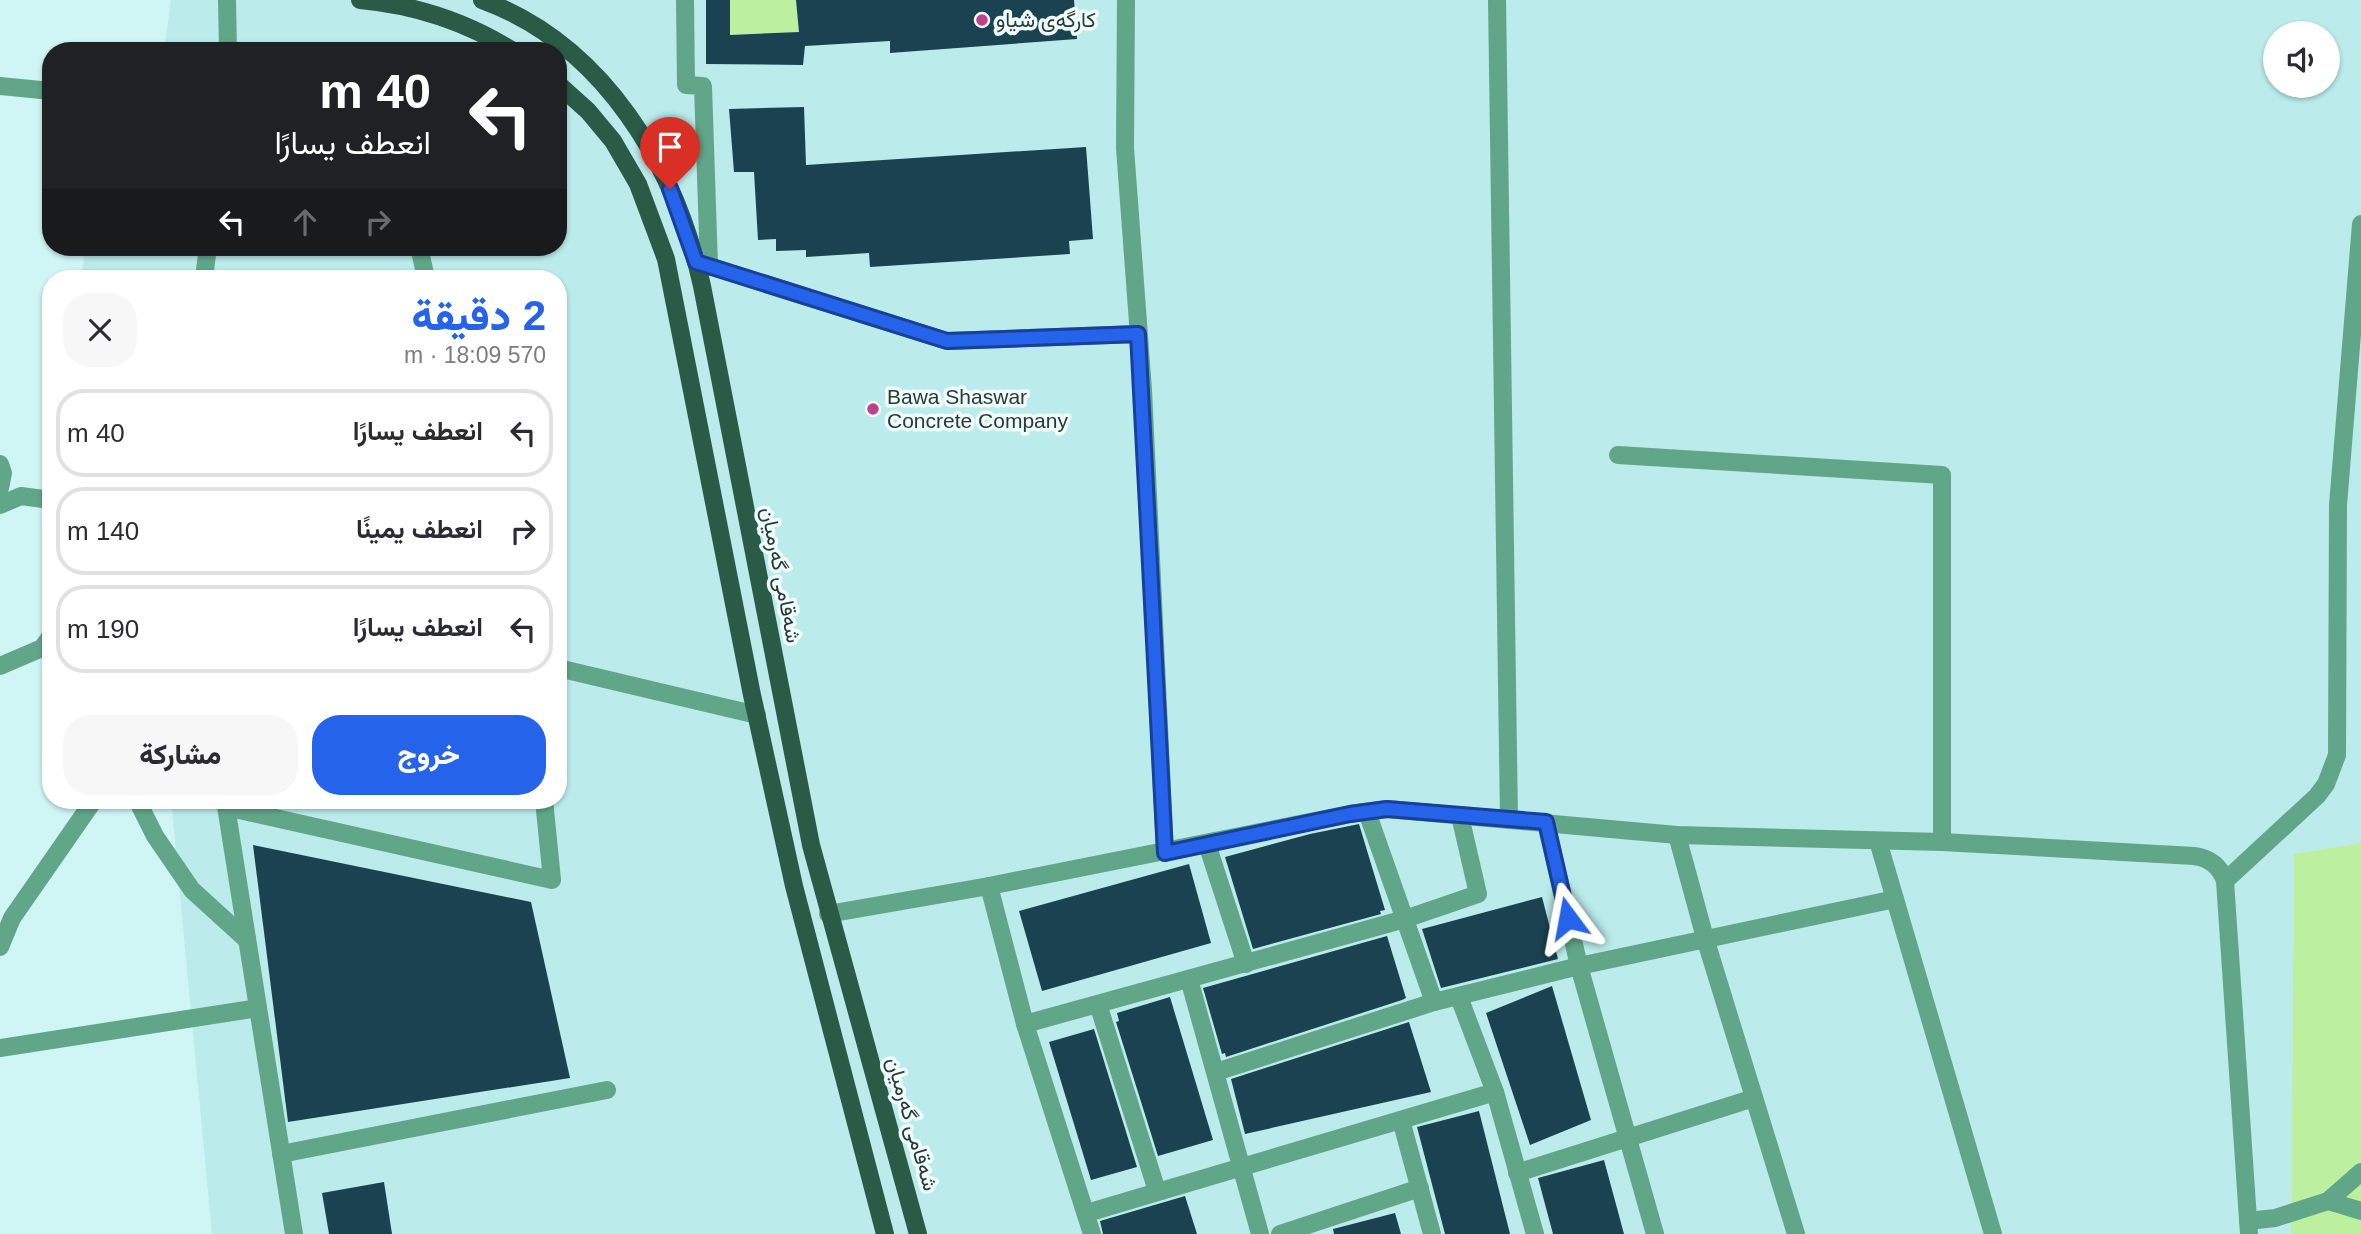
<!DOCTYPE html>
<html lang="ar">
<head>
<meta charset="utf-8">
<style>
	body { margin:0; font-family:Arial,Vazirmatn,sans-serif; background:#f7f7f7; color:#2b2b33; direction:rtl; height:100vh; display:flex; flex-direction:column; font-size:26px; white-space:nowrap }
	* { box-sizing:border-box; margin:0 }
	p { font-size:23px; color:#7c7c81 }
	.icon { flex:none; width:38px; height:38px; fill:none; stroke:currentColor; stroke-width:2; stroke-linecap:round; stroke-linejoin:round }
	.map { position:relative; flex:1; overflow:hidden; direction:ltr }
	.details { position:absolute; left:42px; top:270px; width:525px; height:539px; display:flex; flex-direction:column; background:#fff; border-radius:28px; box-shadow:0 2px 5px #0004; direction:rtl }
	.details>* { flex:none }
	.banner { position:absolute; left:42px; top:42px; width:525px; height:214px; border-radius:28px; box-shadow:0 2px 5px #0004; direction:rtl; background:#202124; color:#fff; overflow:hidden }
	.buttons { position:absolute; left:2263px; top:21px; display:grid; gap:14px }
	.buttons a { display:grid; place-items:center; width:77px; height:77px; border-radius:50%; background:#fff; box-shadow:0 2px 5px #0004; font-size:35px }
	.pin { position:absolute; display:grid; place-items:center; width:60px; height:60px; color:#fff; margin:-72px -30px; border-radius:50% 50% 50% 0; rotate:-45deg; box-shadow:0 0 7px #0007 }
	.pin .icon { rotate:45deg }
	.me { position:absolute; width:77px; margin:-38px; rotate:347deg; stroke-linejoin:round; filter:drop-shadow(0 0 5px #0008) }
	.turn { display:flex; align-items:center; gap:24px; height:147px; padding:0 21px; font-size:32px }
	.turn .icon { width:91px; height:91px; stroke-width:2.5 }
	.turn b { display:block; font-size:49px; line-height:60px }
	.lanes { display:flex; align-items:center; height:66px; padding:0 21px; background:#0003; justify-content:center; gap:35px; direction:ltr }
	.lanes .off { opacity:.35 }
	.round { display:grid; place-items:center; flex:none; width:74px; height:74px; border-radius:28px; background:#f7f7f7 }
	.overview { display:flex; align-items:center; justify-content:space-between; height:119px; padding:0 21px }
	h1 { font-size:42px; font-weight:800; line-height:52px; color:#2563eb }
	.primary-button { display:flex; gap:14px; margin-top:auto; padding:14px 21px }
	.primary-button a { flex:1; height:80px; border-radius:28px; background:#2563eb; color:#fff; font-size:28px; font-weight:800; line-height:80px; text-align:center }
	.primary-button a+a { background:#f7f7f7; color:#2b2b33 }
	ul { padding:0; list-style:none }
	li { display:flex; align-items:center; gap:21px; height:88px; margin:0 14px 10px; padding:0 7px; border:4px solid #e1e1e2; border-radius:28px }
	li div { flex:1 }
	li b { display:block; font-size:26px }
	li em { font-style:normal }
	.map>svg:first-child { display:block }
	.built { fill:#bbebeb; fill-rule:evenodd }
	.green { fill:#bdf09e }
	.building { fill:#1b4251 }
	.lines { fill:none; stroke-linecap:round; stroke-linejoin:round }
	.minor { stroke:#61a689; stroke-width:18 }
	.major { stroke:#2a5b47; stroke-width:18 }
	.route-casing { stroke:#184099; stroke-width:18 }
	.route { stroke:#2563eb; stroke-width:12 }
	.poi-dot { fill:#bf418e; stroke:#effefd; stroke-width:2.5 }
	.labels { text-anchor:middle; stroke-width:7; stroke-linejoin:round; paint-order:stroke }
	.poi-label { font-size:21px; fill:#2b3a39; stroke:#effefd; text-anchor:start }
	.street-label { font-size:21px; fill:#2b3a39; stroke:#effefd }
</style>
</head>
<body>
<div class="map">
<svg width="2361" height="1234" viewBox="0 0 2361 1234">
	<rect width="100%" height="100%" fill="#cff6f5"/>
	<path class="built" d="M171,0h2190v843l-67,11 -3,380h-2079l-41,-434h387v-522h-477l5,-31h472v-196h-394zM2275,33h53v53h-53z"/>
	<g class="green">
		<polygon points="730,0 796,0 799,32 730,35"/>
		<polygon points="2361,843 2361,1234 2291,1234 2294,854"/>
	</g>
	<g class="building">
		<polygon points="706,0 730,0 730,35 799,32 796,0 1074,0 1077,39 890,53 890,41 805,46 803,65 706,64"/>
		<polygon points="804,107 806,165 1086,147 1093,239 1069,241 1070,254 870,267 869,253 806,257 806,250 776,251 776,239 758,240 754,172 734,172 729,109"/>
		<polygon points="1359,824 1385,910 1380,911 1381,914 1253,949 1225,857 1310,834"/>
		<polygon points="253,845 531,902 570,1078 288,1122"/>
		<polygon points="1189,864 1211,943 1042,991 1019,911"/>
		<polygon points="1542,897 1558,959 1441,988 1422,929"/>
		<polygon points="1387,936 1406,998 1402,1000 1226,1057 1225,1053 1222,1054 1203,988"/>
		<polygon points="1552,986 1591,1120 1530,1145 1486,1013"/>
		<polygon points="1170,997 1213,1140 1158,1156 1116,1022 1119,1021 1117,1013"/>
		<polygon points="1409,1022 1431,1092 1245,1134 1231,1079"/>
		<polygon points="1094,1029 1137,1167 1091,1180 1049,1042"/>
		<polygon points="1479,1111 1510,1234 1445,1234 1417,1127"/>
		<polygon points="1604,1160 1624,1234 1553,1234 1538,1178"/>
		<polygon points="384,1182 392,1234 329,1234 322,1193"/>
		<polygon points="1185,1196 1197,1234 1103,1234 1100,1221"/>
		<polygon points="1395,1213 1401,1234 1334,1234 1333,1229"/>
	</g>
	<g class="lines">
		<g class="minor">
			<polyline points="227,0 228,51"/>
			<polyline points="685,0 686,85 703,86 709,266"/>
			<polyline points="1126,0 1125,148 1143,390 1165,853"/>
			<polyline points="1497,0 1509,820"/>
			<polyline points="0,86 51,91"/>
			<polyline points="419,247 426,278"/>
			<polyline points="696,262 947,341 1138,334"/>
			<polyline points="204,278 208,247"/>
			<polyline points="1618,455 1942,475 1942,842"/>
			<polyline points="0,464 3,473 0,488"/>
			<polyline points="0,505 21,496 51,500"/>
			<polyline points="0,666 42,648 51,636"/>
			<polyline points="558,668 757,715"/>
			<polyline points="137,800 155,836 192,890 247,940"/>
			<polyline points="225,800 294,1234"/>
			<polyline points="226,807 552,880 544,800"/>
			<polyline points="1367,812 1434,1002 1579,966 1895,899"/>
			<polyline points="1546,823 1579,966 1655,1234"/>
			<polyline points="1677,835 1705,938 1796,1234"/>
			<polyline points="1878,841 1993,1234"/>
			<polyline points="1207,844 1246,964"/>
			<polyline points="2225,881 2317,796 2326,784 2337,755 2338,505 2361,224"/>
			<polyline points="828,914 989,886"/>
			<polyline points="0,947 12,918 94,800"/>
			<polyline points="1189,979 1260,1234"/>
			<polyline points="1459,997 1495,1092 1535,1234"/>
			<polyline points="1098,1004 1157,1191"/>
			<polyline points="1025,1024 1405,919 1478,894 1460,816"/>
			<polyline points="0,1048 258,1008"/>
			<polyline points="1216,1072 1434,1002"/>
			<polyline points="1401,1120 1432,1234"/>
			<polyline points="281,1154 607,1090"/>
			<polyline points="1517,1173 1754,1098"/>
			<polyline points="2328,1201 2361,1211"/>
			<polyline points="1087,1213 1495,1092"/>
			<polyline points="2248,1221 2275,1218 2328,1201 2361,1172"/>
			<path d="M1092,1234l-67,-210 -36,-138 361,-72 37,-5 290,26 265,7 252,14c16,2 26,10 31,25l24,353"/>
			<polyline points="1280,1234 1420,1188"/>
		</g>
		<g class="major">
			<path d="M360,0c56,5 105,21 153,51"/>
			<path d="M482,0c122,45 193,165 220,286l109,559 107,389"/>
			<polyline points="558,84 588,111 613,141 638,184 666,259 752,695 794,886 885,1234"/>
		</g>
	</g>
	<g class="lines">
		<g class="route-casing">
			<polyline id="route" points="670,189 696,262 947,341 1138,334 1165,853 1350,814 1387,809 1546,822 1568,918"/>
		</g>
		<use href="#route" class="route"/>
	</g>
	<g class="poi-dot">
		<circle cx="982" cy="20" r="7"/>
		<circle cx="873" cy="409" r="7"/>
	</g>
	<g class="labels">
		<g class="poi-label">
			<text x="996" y="27">کارگەی شیاو</text>
			<text x="887" y="404">Bawa Shaswar<tspan x="887" dy="24">Concrete Company</tspan></text>
		</g>
		<g class="street-label">
			<text transform="translate(781 575) rotate(79)" y="7">شەقامی گەرمیان</text>
			<text transform="translate(912 1124) rotate(74)" y="7">شەقامی گەرمیان</text>
		</g>
	</g>
</svg>
<div class="buttons">
<a><svg class="icon" aria-label="sound" viewBox="0 0 24 24"><path d="M4 9h4l5-4v14l-5-4H4zM17 9q2 3 0 6"/></svg></a>
</div>
<div class="pin" style="left:670px;top:189px;background:#d93025"><svg class="icon" aria-label="arrive" viewBox="0 0 24 24"><path d="M6 21V4h12l-3 4 3 4H6"/></svg></div>
<svg class="me" style="left:1568px;top:918px" viewBox="-20 -20 40 40"><path d="M0-17L14 15 0 8-14 15z" fill="#2563eb" stroke="#fff" stroke-width="4"/></svg>
<div class="banner">
<div class="turn"><svg class="icon" aria-label="left" viewBox="0 0 24 24"><path d="M17 20v-9H6M10 6l-5 5 5 5"/></svg><div><b>40 m</b>انعطف يسارًا</div></div>
<div class="lanes"><svg class="icon" aria-label="left" viewBox="0 0 24 24"><path d="M17 20v-9H6M10 6l-5 5 5 5"/></svg><svg class="icon off" aria-label="ahead" viewBox="0 0 24 24"><path d="M12 20V5M6 11l6-6 6 6"/></svg><svg class="icon off" aria-label="right" viewBox="0 0 24 24"><path d="M7 20v-9h11M14 6l5 5-5 5"/></svg></div>
</div>
<section class="details">
<div class="overview"><div><h1>2 دقيقة</h1><p>570 m · 18:09</p></div><a class="round"><svg class="icon" aria-label="close" viewBox="0 0 24 24"><path d="M6 6l12 12M18 6L6 18"/></svg></a></div>
<ul>
<li><svg class="icon" aria-label="left" viewBox="0 0 24 24"><path d="M17 20v-9H6M10 6l-5 5 5 5"/></svg><div><b>انعطف يسارًا</b></div><em>40 m</em></li>
<li><svg class="icon" aria-label="right" viewBox="0 0 24 24"><path d="M7 20v-9h11M14 6l5 5-5 5"/></svg><div><b>انعطف يمينًا</b></div><em>140 m</em></li>
<li><svg class="icon" aria-label="left" viewBox="0 0 24 24"><path d="M17 20v-9H6M10 6l-5 5 5 5"/></svg><div><b>انعطف يسارًا</b></div><em>190 m</em></li>
</ul>
<div class="primary-button"><a>خروج</a><a>مشاركة</a></div>
</section>
</div>
</body>
</html>
